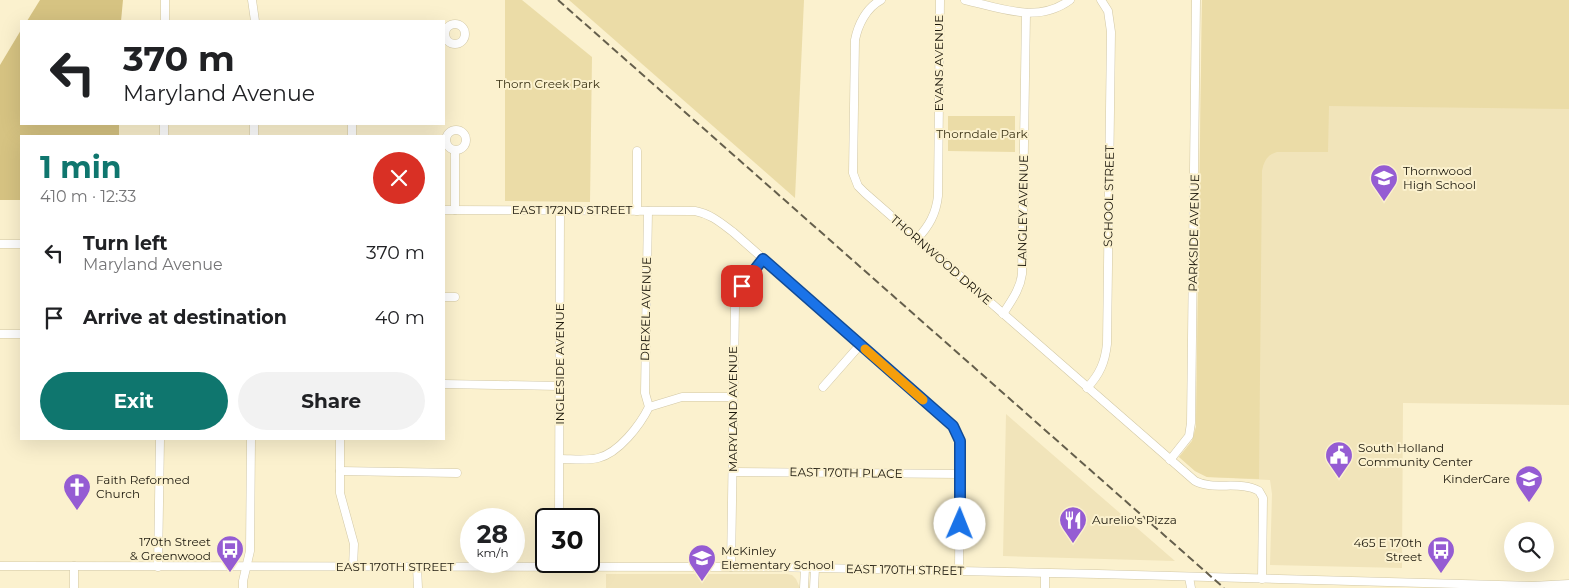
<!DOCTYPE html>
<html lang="en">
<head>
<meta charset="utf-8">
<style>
	body { margin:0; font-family:Montserrat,sans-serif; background:#f2f2f2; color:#202124; height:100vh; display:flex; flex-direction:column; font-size:19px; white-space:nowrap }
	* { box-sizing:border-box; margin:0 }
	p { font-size:16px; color:#757577 }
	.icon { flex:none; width:28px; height:28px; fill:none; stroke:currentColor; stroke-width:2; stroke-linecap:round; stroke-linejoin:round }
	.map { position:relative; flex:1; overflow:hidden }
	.drawer { position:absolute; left:20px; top:135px; width:425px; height:305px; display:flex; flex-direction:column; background:#fff; border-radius:0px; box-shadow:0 5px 20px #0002 }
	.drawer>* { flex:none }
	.guide { position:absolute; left:20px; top:20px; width:425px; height:105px; border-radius:0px; box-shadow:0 5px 20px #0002; background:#fff; color:#202124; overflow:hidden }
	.fabs { position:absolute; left:1504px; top:522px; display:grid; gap:10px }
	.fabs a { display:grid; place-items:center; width:50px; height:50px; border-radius:50%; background:#fff; box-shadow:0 5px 20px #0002; font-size:25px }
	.speed { position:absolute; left:460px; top:508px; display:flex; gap:10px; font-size:25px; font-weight:700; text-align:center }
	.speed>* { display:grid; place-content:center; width:65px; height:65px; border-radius:50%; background:#fff; box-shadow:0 5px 20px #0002; line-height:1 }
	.speed small { font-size:12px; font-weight:400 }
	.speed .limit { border:2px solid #111; border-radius:8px; background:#fff; color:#111 }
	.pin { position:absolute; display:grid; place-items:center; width:42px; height:42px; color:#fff; margin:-21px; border-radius:10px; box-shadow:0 2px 8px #0006 }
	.me { position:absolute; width:55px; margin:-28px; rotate:1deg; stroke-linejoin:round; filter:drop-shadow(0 0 4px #0008) }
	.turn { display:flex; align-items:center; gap:18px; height:105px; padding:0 20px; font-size:22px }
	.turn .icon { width:65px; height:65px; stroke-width:2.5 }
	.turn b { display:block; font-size:35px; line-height:42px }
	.round { display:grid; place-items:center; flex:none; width:52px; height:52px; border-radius:26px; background:#f2f2f2 }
	.summary { display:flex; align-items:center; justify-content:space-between; height:85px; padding:0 20px }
	h1 { font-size:30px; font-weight:700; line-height:38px; color:#0f766e }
	.button { display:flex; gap:10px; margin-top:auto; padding:10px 20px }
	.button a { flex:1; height:58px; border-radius:30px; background:#0f766e; color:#fff; font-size:20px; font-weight:700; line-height:58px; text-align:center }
	.button a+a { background:#f2f2f2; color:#202124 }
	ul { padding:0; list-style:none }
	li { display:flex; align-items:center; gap:15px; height:65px; padding:0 20px }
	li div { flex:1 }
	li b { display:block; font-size:19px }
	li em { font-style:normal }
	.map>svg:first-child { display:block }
	.built { fill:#f1e4ba }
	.green { fill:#ebdca7 }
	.water { fill:#d6c382 }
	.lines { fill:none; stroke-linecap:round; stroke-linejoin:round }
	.minor-casing { stroke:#d2c8a6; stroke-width:9 }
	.minor { stroke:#fff; stroke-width:8 }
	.rail { stroke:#655f4c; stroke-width:2; stroke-dasharray:8 4; stroke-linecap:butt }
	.route-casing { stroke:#114b97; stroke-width:12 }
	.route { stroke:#1a73e8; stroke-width:9 }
	.slow { stroke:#f59e0b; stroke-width:9 }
	.labels { text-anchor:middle; stroke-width:4; stroke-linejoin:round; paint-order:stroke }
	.street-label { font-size:12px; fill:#1d190d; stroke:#fbf1ce }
	.park-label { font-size:12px; fill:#3b3316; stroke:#fbf1ce }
	.poi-label { font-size:12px; fill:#1d190d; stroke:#fbf1ce; text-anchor:start }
</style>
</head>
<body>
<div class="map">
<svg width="1569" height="588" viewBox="0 0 1569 588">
	<rect width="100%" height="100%" fill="#fbf1ce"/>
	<g class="built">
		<polygon points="1202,0 1569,0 1569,405 1403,403 1402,568 1270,565 1272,494 1270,480 1207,477 1195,471 1179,457 1192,441 1196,427"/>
		<polygon points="1006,414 1175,561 1003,556"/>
		<polygon points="606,574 787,574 792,575 796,579 800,588 606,588"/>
	</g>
	<g class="green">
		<polygon points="505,0 522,0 592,57 590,202 505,201"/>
		<polygon points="569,0 804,0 795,198"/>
		<path d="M1202,0h367v109l-240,-3 -1,46h-51c-10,3 -13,9 -15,19l-3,308 -52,-2 -12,-6 -16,-14 13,-16 4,-14z"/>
		<polygon points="948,116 1015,116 1015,152 948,151"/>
	</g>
	<g class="water">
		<polygon points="40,0 123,0 121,21 27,21"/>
		<polygon points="21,30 21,124 119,124 119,136 21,136 21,200 0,200 0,65"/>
	</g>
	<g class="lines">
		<g class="minor-casing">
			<g id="minor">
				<polyline points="252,0 255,21"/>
				<path d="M881,0c-15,8 -23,25 -26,40l-2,133 5,13 7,7 330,288c19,10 46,-1 64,10l4,7 -1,81"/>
				<path d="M965,0c35,8 73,24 105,0"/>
				<polyline points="165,21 165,0"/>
				<circle cx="455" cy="34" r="10"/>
				<circle cx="456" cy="140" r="10"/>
				<polyline points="164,136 164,124"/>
				<polyline points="254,136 254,124"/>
				<polyline points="352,136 352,124"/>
				<polyline points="455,151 455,210"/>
				<path d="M444,210l251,1c16,3 26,12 38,21l220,194 7,15v5l-1,125"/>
				<polyline points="637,211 637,151"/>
				<polyline points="648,211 645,393 649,407"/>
				<path d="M917,239c12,-13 19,-25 21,-43l2,-196"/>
				<polyline points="0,244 21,244"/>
				<polyline points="444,297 455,297"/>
				<path d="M1003,314c8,-13 17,-24 19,-40l4,-261"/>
				<polyline points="0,334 21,334"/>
				<polyline points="444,384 559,386"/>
				<polyline points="823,387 860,345"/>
				<path d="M1087,388c13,-14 18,-26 20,-44l4,-312 -3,-21 -7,-11"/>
				<polyline points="340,439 340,493 354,544 353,567"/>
				<path d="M560,459c12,0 26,2 38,-1 21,-5 42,-33 51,-51l33,-10h51"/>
				<polyline points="1170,460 1189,436 1191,423 1196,0"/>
				<polyline points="340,471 457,473"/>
				<polyline points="733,472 960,474"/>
				<polyline points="559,519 560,210"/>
				<polyline points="0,566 771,567 1098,574 1532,586 1569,584"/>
				<polyline points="74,566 74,588"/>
				<polyline points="158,567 160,439"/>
				<polyline points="417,567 418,588"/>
				<path d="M731,567l4,-261c3,-19 16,-32 28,-47"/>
				<polyline points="1189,577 1191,588"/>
				<polyline points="243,588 243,581 250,551 251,439"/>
				<polyline points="804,588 805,568"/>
				<polyline points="814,588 815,568"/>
				<polyline points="1045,588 1045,574"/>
			</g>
		</g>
		<use href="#minor" class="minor"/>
		<polyline class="rail" points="558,0 1224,588"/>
	</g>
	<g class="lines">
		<g class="route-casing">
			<polyline id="route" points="742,286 763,259 953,426 960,441 960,524"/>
		</g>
		<use href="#route" class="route"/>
		<polyline class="slow" points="865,349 923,400"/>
	</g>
	<defs>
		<g id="school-pin" transform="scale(1.4375)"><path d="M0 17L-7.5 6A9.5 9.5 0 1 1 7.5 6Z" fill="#955cd3" stroke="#fbf1ce"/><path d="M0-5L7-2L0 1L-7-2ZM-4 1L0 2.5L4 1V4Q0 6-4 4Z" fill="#fff"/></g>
		<g id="civic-pin" transform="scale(1.4375)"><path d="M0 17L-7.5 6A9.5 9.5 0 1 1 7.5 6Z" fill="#955cd3" stroke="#fbf1ce"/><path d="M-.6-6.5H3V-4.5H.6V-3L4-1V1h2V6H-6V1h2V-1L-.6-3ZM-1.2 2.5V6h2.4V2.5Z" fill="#fff"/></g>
		<g id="church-pin" transform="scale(1.4375)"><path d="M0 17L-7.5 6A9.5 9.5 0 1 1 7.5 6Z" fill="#955cd3" stroke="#fbf1ce"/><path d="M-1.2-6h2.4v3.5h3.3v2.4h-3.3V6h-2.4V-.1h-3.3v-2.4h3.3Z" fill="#fff"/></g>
		<g id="restaurant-pin" transform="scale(1.4375)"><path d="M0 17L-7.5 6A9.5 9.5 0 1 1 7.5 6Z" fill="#955cd3" stroke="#fbf1ce"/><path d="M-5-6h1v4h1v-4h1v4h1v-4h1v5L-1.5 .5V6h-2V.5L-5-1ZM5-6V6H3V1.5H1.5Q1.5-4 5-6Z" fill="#fff"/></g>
		<g id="bus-pin" transform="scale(1.4375)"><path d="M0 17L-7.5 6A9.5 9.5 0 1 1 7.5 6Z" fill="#955cd3" stroke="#fbf1ce"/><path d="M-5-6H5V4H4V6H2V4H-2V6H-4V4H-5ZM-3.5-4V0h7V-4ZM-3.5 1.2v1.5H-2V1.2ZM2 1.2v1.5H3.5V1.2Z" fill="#fff"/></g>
	</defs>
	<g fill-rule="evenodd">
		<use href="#school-pin" x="1384" y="178"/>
		<use href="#civic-pin" x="1339" y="455"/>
		<use href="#school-pin" x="1529" y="479"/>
		<use href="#church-pin" x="77" y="487"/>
		<use href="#restaurant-pin" x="1073" y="520"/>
		<use href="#bus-pin" x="230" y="549"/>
		<use href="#bus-pin" x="1441" y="550"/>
		<use href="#school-pin" x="702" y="558"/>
	</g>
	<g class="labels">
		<g class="street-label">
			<text transform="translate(939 63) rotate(-90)" y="4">EVANS AVENUE</text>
			<text transform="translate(1109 196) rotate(-89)" y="4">SCHOOL STREET</text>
			<text x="572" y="214">EAST 172ND STREET</text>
			<text transform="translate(1023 211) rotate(-89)" y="4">LANGLEY AVENUE</text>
			<text transform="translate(1194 233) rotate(-89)" y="4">PARKSIDE AVENUE</text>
			<text transform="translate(941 260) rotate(41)" y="4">THORNWOOD DRIVE</text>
			<text transform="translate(646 309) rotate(-89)" y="4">DREXEL AVENUE</text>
			<text transform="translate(560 364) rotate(-90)" y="4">INGLESIDE AVENUE</text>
			<text transform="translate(733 409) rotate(-90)" y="4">MARYLAND AVENUE</text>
			<text transform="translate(846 473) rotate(1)" y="4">EAST 170TH PLACE</text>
			<text x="395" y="571">EAST 170TH STREET</text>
			<text transform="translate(905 570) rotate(1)" y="4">EAST 170TH STREET</text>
		</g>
		<g class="park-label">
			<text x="548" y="88">Thorn Creek Park</text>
			<text x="982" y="138">Thorndale Park</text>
		</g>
		<g class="poi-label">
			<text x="1403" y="175">Thornwood<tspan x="1403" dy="14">High School</tspan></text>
			<text x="1358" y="452">South Holland<tspan x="1358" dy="14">Community Center</tspan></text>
			<text x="1510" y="483" text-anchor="end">KinderCare</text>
			<text x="96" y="484">Faith Reformed<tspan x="96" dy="14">Church</tspan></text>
			<text x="1092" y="524">Aurelio's Pizza</text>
			<text x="211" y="546" text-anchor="end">170th Street<tspan x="211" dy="14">&amp; Greenwood</tspan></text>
			<text x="1422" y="547" text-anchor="end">465 E 170th<tspan x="1422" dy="14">Street</tspan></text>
			<text x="721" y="555">McKinley<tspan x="721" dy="14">Elementary School</tspan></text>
		</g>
	</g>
</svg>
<div class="fabs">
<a><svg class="icon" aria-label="search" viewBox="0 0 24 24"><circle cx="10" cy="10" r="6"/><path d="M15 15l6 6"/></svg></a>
</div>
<div class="speed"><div>28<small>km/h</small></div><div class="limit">30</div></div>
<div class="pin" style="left:742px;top:286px;background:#d93025"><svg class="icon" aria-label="arrive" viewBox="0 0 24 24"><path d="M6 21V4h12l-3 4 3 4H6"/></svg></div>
<svg class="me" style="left:960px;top:524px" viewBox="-20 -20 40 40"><circle r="19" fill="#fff"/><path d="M0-13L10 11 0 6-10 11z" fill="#1a73e8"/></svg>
<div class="guide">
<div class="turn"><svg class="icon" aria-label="left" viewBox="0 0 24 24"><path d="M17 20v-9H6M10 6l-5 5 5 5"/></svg><div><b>370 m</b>Maryland Avenue</div></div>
</div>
<section class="drawer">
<div class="summary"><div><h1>1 min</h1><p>410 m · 12:33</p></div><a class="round" style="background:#d93025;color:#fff"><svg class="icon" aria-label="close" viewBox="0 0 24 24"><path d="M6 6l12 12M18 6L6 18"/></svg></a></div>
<ul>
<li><svg class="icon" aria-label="left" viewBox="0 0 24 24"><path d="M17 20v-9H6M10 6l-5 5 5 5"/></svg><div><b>Turn left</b><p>Maryland Avenue</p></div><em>370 m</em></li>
<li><svg class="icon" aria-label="arrive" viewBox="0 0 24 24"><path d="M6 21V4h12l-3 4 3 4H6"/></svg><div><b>Arrive at destination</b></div><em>40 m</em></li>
</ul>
<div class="button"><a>Exit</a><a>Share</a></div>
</section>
</div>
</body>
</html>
